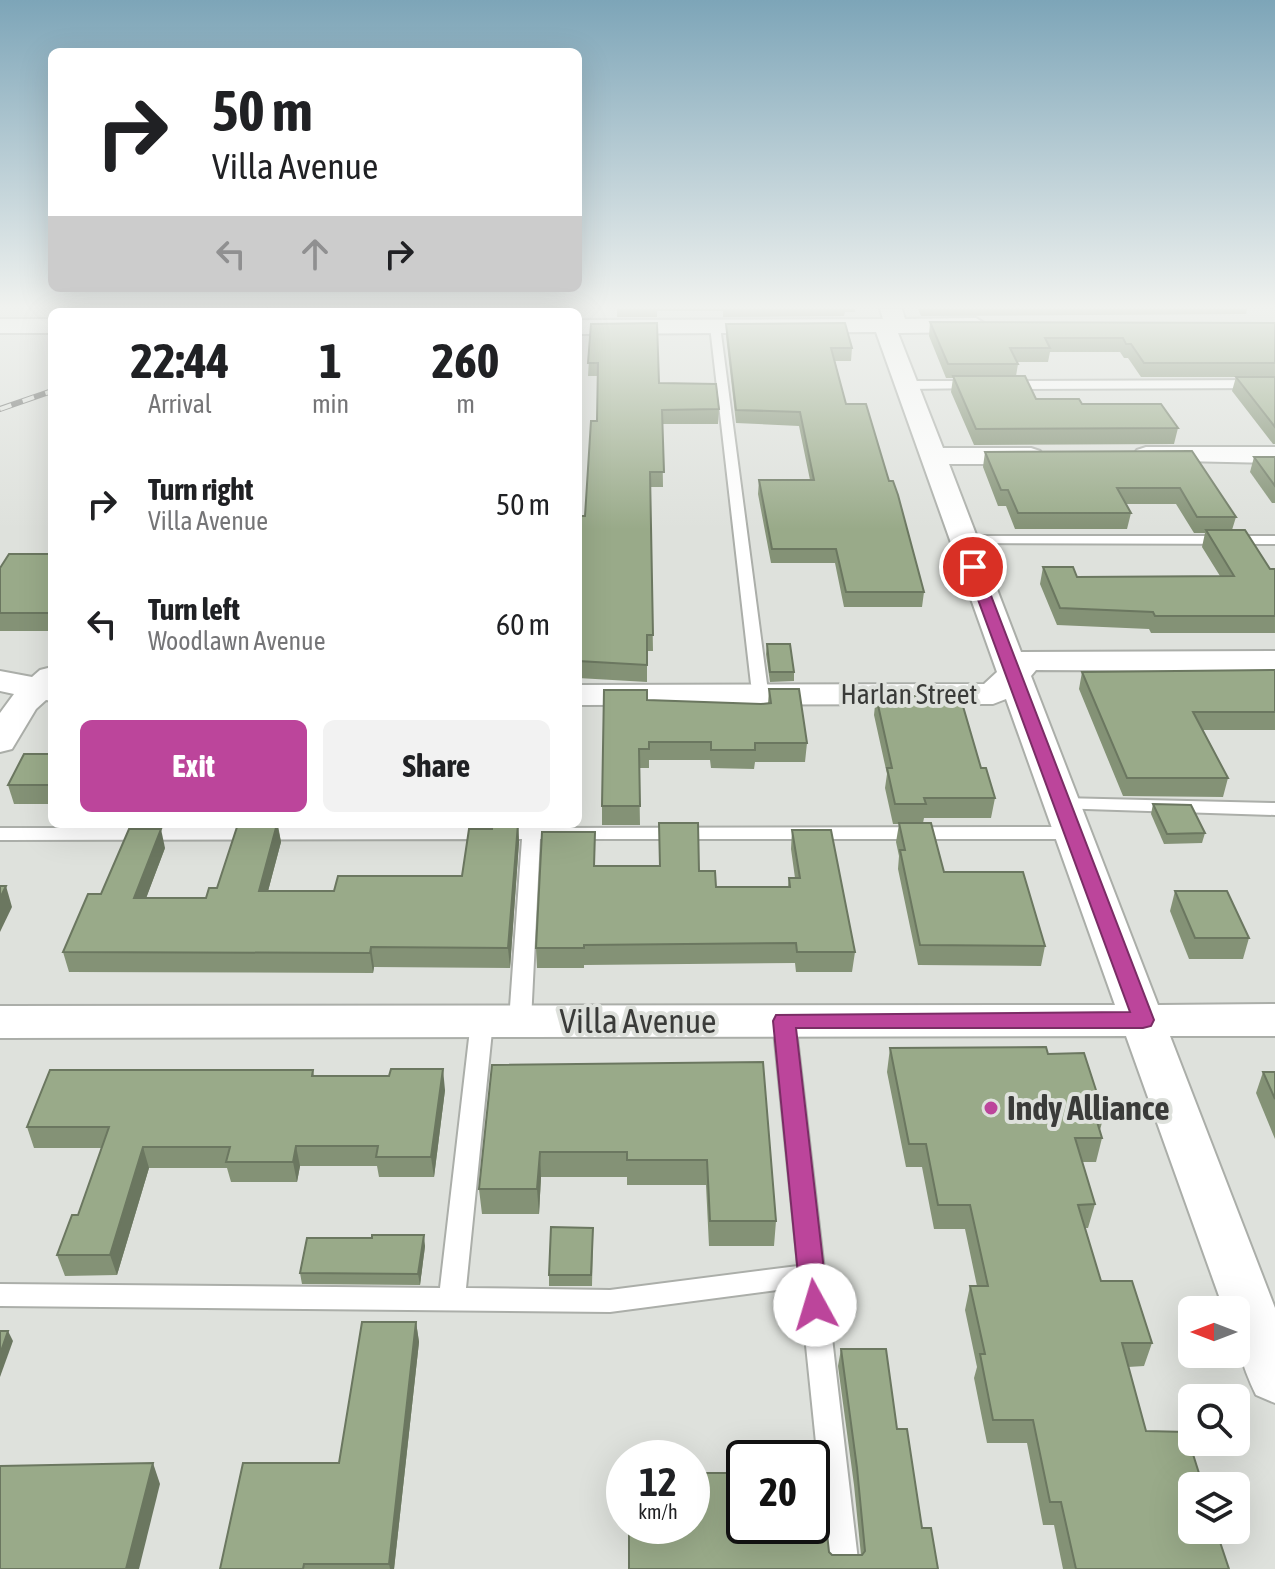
<!DOCTYPE html>
<html lang="en">
<head>
<meta charset="utf-8">
<style>
	body { margin:0; font-family:"Asap Condensed",sans-serif; background:#f2f2f2; color:#202124; height:100vh; display:flex; flex-direction:column; font-size:30px; white-space:nowrap }
	* { box-sizing:border-box; margin:0 }
	p { font-size:26px; color:#757577 }
	.icon { flex:none; width:44px; height:44px; fill:none; stroke:currentColor; stroke-width:2; stroke-linecap:round; stroke-linejoin:round }
	.map { position:relative; flex:1; overflow:hidden }
	.drawer { position:absolute; left:48px; top:308px; width:534px; height:520px; display:flex; flex-direction:column; background:#fff; border-radius:12px; box-shadow:0 8px 32px #0002 }
	.drawer>* { flex:none }
	.banner { position:absolute; left:48px; top:48px; width:534px; height:244px; border-radius:12px; box-shadow:0 8px 32px #0002; background:#fff; color:#202124; overflow:hidden }
	.needle { width:52px; rotate:270deg }
	.tools { position:absolute; left:1178px; top:1296px; display:grid; gap:16px }
	.tools a { display:grid; place-items:center; width:72px; height:72px; border-radius:12px; background:#fff; box-shadow:0 8px 32px #0002; font-size:40px }
	.speed { position:absolute; left:606px; top:1440px; display:flex; gap:16px; font-size:40px; font-weight:700; text-align:center }
	.speed>* { display:grid; place-content:center; width:104px; height:104px; border-radius:50%; background:#fff; box-shadow:0 8px 32px #0002; line-height:1 }
	.speed small { font-size:20px; font-weight:400 }
	.speed .limit { border:4px solid #111; border-radius:12px; background:#fff; color:#111 }
	.pin { position:absolute; display:grid; place-items:center; width:68px; height:68px; color:#fff; margin:-34px; border:4px solid #fff; border-radius:50%; box-shadow:0 2px 8px #0007 }
	.me { position:absolute; width:88px; margin:-44px; rotate:354deg; stroke-linejoin:round; filter:drop-shadow(0 0 6px #0008) }
	.turn { display:flex; align-items:center; gap:28px; height:168px; padding:0 32px; font-size:36px }
	.turn .icon { width:104px; height:104px; stroke-width:2.5 }
	.turn b { display:block; font-size:56px; line-height:68px }
	.lanes { display:flex; align-items:center; height:76px; padding:0 32px; background:#0003; justify-content:center; gap:40px; direction:ltr }
	.lanes .off { opacity:.35 }
	.eta { display:flex; justify-content:space-evenly; align-items:center; height:136px; text-align:center }
	.eta b { font-size:48px; font-weight:700; line-height:56px }
	.button { display:flex; gap:16px; margin-top:auto; padding:16px 32px }
	.button a { flex:1; height:92px; border-radius:12px; background:#bc459b; color:#fff; font-size:32px; font-weight:700; line-height:92px; text-align:center }
	.button a+a { background:#f2f2f2; color:#202124 }
	ul { padding:0; list-style:none }
	li { display:flex; align-items:center; gap:24px; height:120px; padding:0 32px }
	li div { flex:1 }
	li b { display:block; font-size:30px }
	li em { font-style:normal }
	.map>svg:first-child { display:block }
	.lines { fill:none; stroke-linecap:round; stroke-linejoin:round }
	.service-casing { stroke:#abaea9; stroke-width:4 }
	.minor-casing { stroke:#abaea9; stroke-width:4 }
	.service { fill:#fff; fill-rule:evenodd }
	.minor { fill:#fff; fill-rule:evenodd }
	.rail-casing { stroke:#686a67; stroke-width:6 }
	.rail { stroke:#dee1dc; stroke-width:4; stroke-dasharray:12; stroke-linecap:butt }
	.wall { fill:#849276 }
	.shaded-wall { fill:#6b7760 }
	.building { fill:#99aa89; stroke:#6b7760; stroke-width:2 }
	.route { fill:#bc459b; stroke:#7a2d65; stroke-width:2 }
	.poi-dot { fill:#bc459b; stroke:#dee1dc; stroke-width:3 }
	.labels { text-anchor:middle; stroke-width:8; stroke-linejoin:round; paint-order:stroke }
	.street-label { font-size:28px; fill:#3a3b39; stroke:#dee1dc }
	.near-street-label { font-size:34px; fill:#3a3b39; stroke:#dee1dc }
	.near-poi-label { font-size:34px; font-weight:bold; fill:#3a3b39; stroke:#dee1dc; text-anchor:start }
</style>
</head>
<body>
<div class="map">
<svg width="1275" height="1569" viewBox="0 0 1275 1569">
	<rect width="100%" height="100%" fill="#dee1dc"/>
	<g class="lines">
		<g class="service-casing">
			<g id="service">
				<polygon points="715,323 720,326 767,684 772,695 764,700 758,699 751,684 710,326"/>
				<polygon points="1275,380 1275,388 1006,389 1000,385 1006,381"/>
				<polygon points="976,381 982,385 980,388 907,389 901,385 907,381"/>
				<polygon points="963,536 1275,536 1275,544 958,543 956,540"/>
				<polygon points="1061,798 1275,803 1275,815 1055,808 1052,804 1055,800"/>
				<polygon points="523,824 541,824 541,828 1071,827 1080,833 1071,839 540,839 531,1021 528,1027 520,1029 512,1027 509,1021 522,839 0,840 0,828 522,828"/>
				<polygon points="482,1013 490,1015 493,1021 466,1288 610,1290 798,1266 773,1021 776,1015 784,1013 792,1015 795,1021 859,1569 829,1569 800,1287 610,1312 0,1306 0,1284 440,1288 471,1021 474,1015"/>
			</g>
		</g>
		<g class="minor-casing">
			<g id="minor">
				<path d="M880,309h22l3,10 71,-1 11,7 -11,7 -78,1 45,115h88l9,3 4,5 -4,5 -9,3h-82l72,188 254,-1v20l-239,-1 -5,6 127,329 117,-1v32h-105l105,272v95l-19,-8c-15,-32 -20,-49 -20,-85h-12l-98,-274 -1126,2v-32l1115,-1 -109,-306 -13,5 -415,1v-20l406,-1 13,-12 -121,-340 -298,2v-14l305,-1z"/>
				<rect x="0" y="319" width="52" height="14"/>
				<polygon points="1146,447 1275,447 1275,463 1137,460 1133,455 1137,450"/>
				<polygon points="52,667 52,701 46,700 36,709 12,749 0,752 0,713 14,694 0,691 0,671 32,677 40,670"/>
			</g>
		</g>
		<use href="#service" class="service"/>
		<use href="#minor" class="minor"/>
		<g class="rail-casing">
			<g id="rail">
				<polyline points="260,312 268,309"/>
				<polyline points="0,409 52,391"/>
			</g>
		</g>
		<use href="#rail" class="rail"/>
	</g>
	<g class="wall">
		<polygon points="617,309 855,309 855,312 845,312 844,316 723,317 723,311 657,311 657,317 617,317"/>
		<polygon points="918,309 1247,309 1246,314 921,316"/>
		<polygon points="930,322 1275,323 1275,444 1273,444 1232,391 1236,377 1141,377 1128,358 1124,358 1120,352 1050,352 1048,362 1017,362 1018,364 1016,376 1036,399 1082,404 1178,428 1174,444 974,445 951,392 953,378 946,378 929,336"/>
		<polygon points="591,324 659,383 719,409 718,424 662,424 663,487 650,487 653,651 647,651 647,682 578,678 578,516 585,516 597,421 598,376 588,376"/>
		<polygon points="726,324 852,348 851,361 835,361 846,404 889,481 924,592 922,607 844,607 835,563 771,563 758,494 759,480 810,480 799,426 736,423 726,336"/>
		<polygon points="1192,451 1236,517 1232,530 1270,569 1275,569 1275,633 1151,633 1149,629 1057,625 1040,584 1043,567 1077,577 1220,576 1202,547 1205,533 1194,533 1176,504 1126,504 1131,513 1127,529 1015,529 1006,506 998,506 983,467 985,452"/>
		<polygon points="1254,457 1275,457 1275,503 1272,503 1250,472"/>
		<polygon points="52,554 52,631 0,631 0,568"/>
		<polygon points="767,644 794,672 794,681 770,682 766,654"/>
		<polygon points="1275,670 1275,730 1203,730 1228,778 1223,797 1123,796 1079,689 1082,672"/>
		<polygon points="769,689 807,743 805,762 755,762 754,769 711,768 710,760 649,760 649,768 639,768 640,825 602,825 602,806 647,700 761,704 768,704"/>
		<polygon points="876,696 981,768 995,798 991,818 924,818 923,823 944,872 1045,946 1041,966 918,965 898,869 899,856 896,842 899,824 893,824 885,788 887,774 874,715"/>
		<polygon points="52,754 52,804 14,804 8,785"/>
		<polygon points="1153,804 1205,833 1202,843 1164,844 1151,814"/>
		<polygon points="238,824 286,824 278,825 281,842 268,891 334,891 462,876 492,829 492,824 521,824 518,825 519,842 510,968 374,967 373,973 69,972 63,952 101,894 165,848 146,898 206,898 217,888"/>
		<polygon points="792,830 855,952 852,972 796,972 795,963 584,965 584,968 537,968 536,948 595,832 595,866 699,871 716,887 788,887 789,878 795,878 791,849"/>
		<polygon points="1175,891 1249,938 1243,959 1189,959 1170,911"/>
		<polygon points="890,1048 1048,1054 1104,1115 1100,1130 1102,1138 1096,1162 1082,1162 1095,1204 1088,1228 1085,1228 1101,1281 1152,1343 1144,1366 1128,1367 1146,1431 1229,1569 1063,1569 1054,1525 1043,1525 1027,1443 987,1443 974,1378 977,1367 965,1310 970,1286 977,1286 965,1229 934,1229 922,1167 906,1167 887,1072"/>
		<polygon points="763,1062 776,1221 774,1246 709,1246 706,1185 627,1185 627,1177 541,1177 539,1214 482,1214 479,1189 492,1065"/>
		<polygon points="313,1070 314,1076 445,1090 434,1177 379,1177 377,1166 300,1166 297,1182 231,1182 227,1168 149,1168 117,1275 65,1276 57,1255 78,1215 102,1148 34,1148 27,1127"/>
		<polygon points="1263,1072 1275,1072 1275,1139 1256,1093"/>
		<polygon points="593,1238 592,1286 549,1286 549,1275"/>
		<polygon points="425,1246 420,1285 302,1284 300,1273"/>
		<polygon points="416,1322 419,1342 394,1569 220,1569 339,1463"/>
		<polygon points="841,1349 897,1429 922,1528 938,1569 629,1569 740,1473 832,1555 861,1555 854,1485 838,1366"/>
	</g>
	<g class="shaded-wall">
		<polygon points="277,824 281,842 263,910 259,891"/>
		<polygon points="518,824 519,842 510,968 508,948"/>
		<polygon points="161,829 165,848 139,917 134,898"/>
		<polygon points="6,886 12,907 0,932 0,898"/>
		<polygon points="371,947 374,967 373,973 370,953"/>
		<polygon points="443,1069 445,1090 434,1177 431,1157"/>
		<polygon points="296,1146 300,1166 297,1182 293,1162"/>
		<polygon points="143,1147 149,1168 117,1275 110,1255"/>
		<polygon points="540,1152 541,1177 539,1214 537,1189"/>
		<polygon points="424,1235 425,1246 420,1285 418,1274"/>
		<polygon points="416,1322 419,1342 394,1569 390,1569 389,1564"/>
		<polygon points="8,1331 13,1341 0,1377 0,1354"/>
		<polygon points="153,1463 160,1484 139,1569 126,1569"/>
	</g>
	<g class="building">
		<polygon points="494,309 527,309 526,312 494,312"/>
		<polygon points="930,322 1275,323 1275,363 1144,363 1131,344 1126,344 1123,338 1045,338 1050,348 1010,348 1018,364 948,364"/>
		<polygon points="657,323 659,383 716,384 719,409 662,410 664,472 650,472 653,635 647,635 647,665 578,661 578,516 585,516 591,421 597,421 598,363 588,363 591,324"/>
		<polygon points="845,323 852,348 831,348 846,404 866,404 889,481 893,481 898,495 924,592 846,592 836,549 772,549 759,480 814,480 800,412 736,410 726,324"/>
		<polygon points="953,376 1025,376 1036,399 1079,399 1082,404 1161,404 1178,428 976,429"/>
		<polygon points="1236,377 1275,377 1275,427"/>
		<polygon points="1192,451 1236,517 1197,517 1180,488 1117,488 1131,513 1018,513 1008,490 1001,490 985,452"/>
		<polygon points="1254,457 1275,457 1275,486"/>
		<polygon points="1206,530 1245,530 1270,569 1275,569 1275,616 1155,616 1153,612 1060,608 1043,567 1073,567 1077,577 1234,576"/>
		<polygon points="9,554 52,554 52,613 0,613 0,568"/>
		<polygon points="767,644 790,644 794,672 770,672"/>
		<polygon points="1275,670 1275,712 1193,712 1228,778 1127,778 1082,672"/>
		<polygon points="769,689 799,689 807,743 755,743 755,750 711,750 711,742 649,742 649,749 639,749 640,806 602,806 604,690 647,690 647,700 761,704 771,703"/>
		<polygon points="876,696 960,696 981,768 986,768 995,798 924,798 926,804 895,804 887,768 892,768"/>
		<polygon points="24,754 52,754 52,785 8,785"/>
		<polygon points="1153,804 1191,805 1205,833 1167,834"/>
		<polygon points="659,823 698,823 699,871 715,871 716,887 790,887 789,878 800,878 792,830 831,830 855,952 797,952 796,943 584,945 584,948 536,948 542,832 595,832 594,866 660,866"/>
		<polygon points="899,823 931,823 944,872 1023,872 1045,946 920,945 900,850 905,850"/>
		<polygon points="238,824 277,824 259,891 334,891 338,876 462,876 469,829 492,829 492,824 518,824 508,948 371,947 370,953 63,952 88,894 101,894 129,829 161,829 134,898 206,898 209,888 217,888"/>
		<polygon points="0,886 6,886 0,898"/>
		<polygon points="1175,891 1227,891 1249,938 1195,938"/>
		<polygon points="1046,1047 1048,1054 1084,1053 1104,1115 1095,1115 1102,1138 1075,1138 1095,1204 1078,1205 1101,1281 1132,1281 1152,1343 1122,1343 1146,1431 1186,1432 1203,1486 1192,1486 1192,1530 1216,1530 1229,1569 1076,1569 1061,1502 1050,1502 1033,1420 993,1420 980,1354 985,1354 970,1286 988,1286 970,1205 938,1205 926,1144 909,1144 890,1048"/>
		<polygon points="763,1062 776,1221 710,1221 707,1160 627,1160 627,1152 540,1152 537,1189 479,1189 492,1065"/>
		<polygon points="391,1069 443,1069 431,1157 376,1157 378,1146 296,1146 293,1162 226,1162 230,1147 143,1147 110,1255 57,1255 72,1215 78,1215 109,1127 27,1127 50,1070 313,1070 312,1076 389,1076"/>
		<polygon points="1263,1072 1275,1072 1275,1099"/>
		<polygon points="551,1227 593,1228 591,1275 549,1275"/>
		<polygon points="372,1235 424,1235 418,1274 300,1273 307,1238 372,1238"/>
		<polygon points="362,1322 416,1322 389,1564 304,1564 303,1569 220,1569 243,1463 339,1463"/>
		<polygon points="0,1331 8,1331 0,1354"/>
		<polygon points="841,1349 886,1349 897,1429 907,1429 922,1528 931,1528 938,1569 629,1569 629,1526 692,1526 692,1473 740,1473 740,1470 744,1470 744,1526 812,1526 812,1469 820,1468 829,1552 832,1555 862,1555 865,1551 857,1468"/>
		<polygon points="153,1463 126,1569 0,1569 0,1466"/>
	</g>
	<linearGradient id="sky" x2="0" y2="1"><stop stop-color="#7da5b8"/><stop offset="0.58" stop-color="#f0f2ef"/><stop offset="1" stop-color="#f0f2ef" stop-opacity="0"/></linearGradient>
	<rect width="1275" height="529" fill="url(#sky)"/>
	<polygon class="route" points="973,562 980,567 1154,1020 1151,1026 1143,1028 796,1028 828,1305 824,1313 815,1316 805,1313 801,1305 773,1021 776,1015 1130,1012 966,567"/>
	<circle class="poi-dot" cx="991" cy="1108" r="8"/>
	<g class="labels">
		<g class="street-label">
			<text x="909" y="704">Harlan Street</text>
		</g>
		<g class="near-street-label">
			<text x="638" y="1033">Villa Avenue</text>
		</g>
		<g class="near-poi-label">
			<text x="1007" y="1120">Indy Alliance</text>
		</g>
	</g>
</svg>
<div class="tools">
<a><svg class="needle" viewBox="-14 -14 28 28"><path d="M0-13l5 13h-10z" fill="#e53935"/><path d="M0 13l5-13h-10z" fill="#757577"/></svg></a>
<a><svg class="icon" aria-label="search" viewBox="0 0 24 24"><circle cx="10" cy="10" r="6"/><path d="M15 15l6 6"/></svg></a>
<a><svg class="icon" aria-label="layers" viewBox="0 0 24 24"><path d="M12 4l9 5-9 5-9-5zM3 14l9 5 9-5"/></svg></a>
</div>
<div class="speed"><div>12<small>km/h</small></div><div class="limit">20</div></div>
<div class="pin" style="left:973px;top:567px;background:#d93025"><svg class="icon" aria-label="arrive" viewBox="0 0 24 24"><path d="M6 21V4h12l-3 4 3 4H6"/></svg></div>
<svg class="me" style="left:815px;top:1305px" viewBox="-20 -20 40 40"><circle r="19" fill="#fff"/><path d="M0-13L10 11 0 6-10 11z" fill="#bc459b"/></svg>
<div class="banner">
<div class="turn"><svg class="icon" aria-label="right" viewBox="0 0 24 24"><path d="M7 20v-9h11M14 6l5 5-5 5"/></svg><div><b>50 m</b>Villa Avenue</div></div>
<div class="lanes"><svg class="icon off" aria-label="left" viewBox="0 0 24 24"><path d="M17 20v-9H6M10 6l-5 5 5 5"/></svg><svg class="icon off" aria-label="ahead" viewBox="0 0 24 24"><path d="M12 20V5M6 11l6-6 6 6"/></svg><svg class="icon" aria-label="right" viewBox="0 0 24 24"><path d="M7 20v-9h11M14 6l5 5-5 5"/></svg></div>
</div>
<section class="drawer">
<div class="eta">
<div><b>22:44</b><p>Arrival</p></div>
<div><b>1</b><p>min</p></div>
<div><b>260</b><p>m</p></div>
</div>
<ul>
<li><svg class="icon" aria-label="right" viewBox="0 0 24 24"><path d="M7 20v-9h11M14 6l5 5-5 5"/></svg><div><b>Turn right</b><p>Villa Avenue</p></div><em>50 m</em></li>
<li><svg class="icon" aria-label="left" viewBox="0 0 24 24"><path d="M17 20v-9H6M10 6l-5 5 5 5"/></svg><div><b>Turn left</b><p>Woodlawn Avenue</p></div><em>60 m</em></li>
</ul>
<div class="button"><a>Exit</a><a>Share</a></div>
</section>
</div>
</body>
</html>
